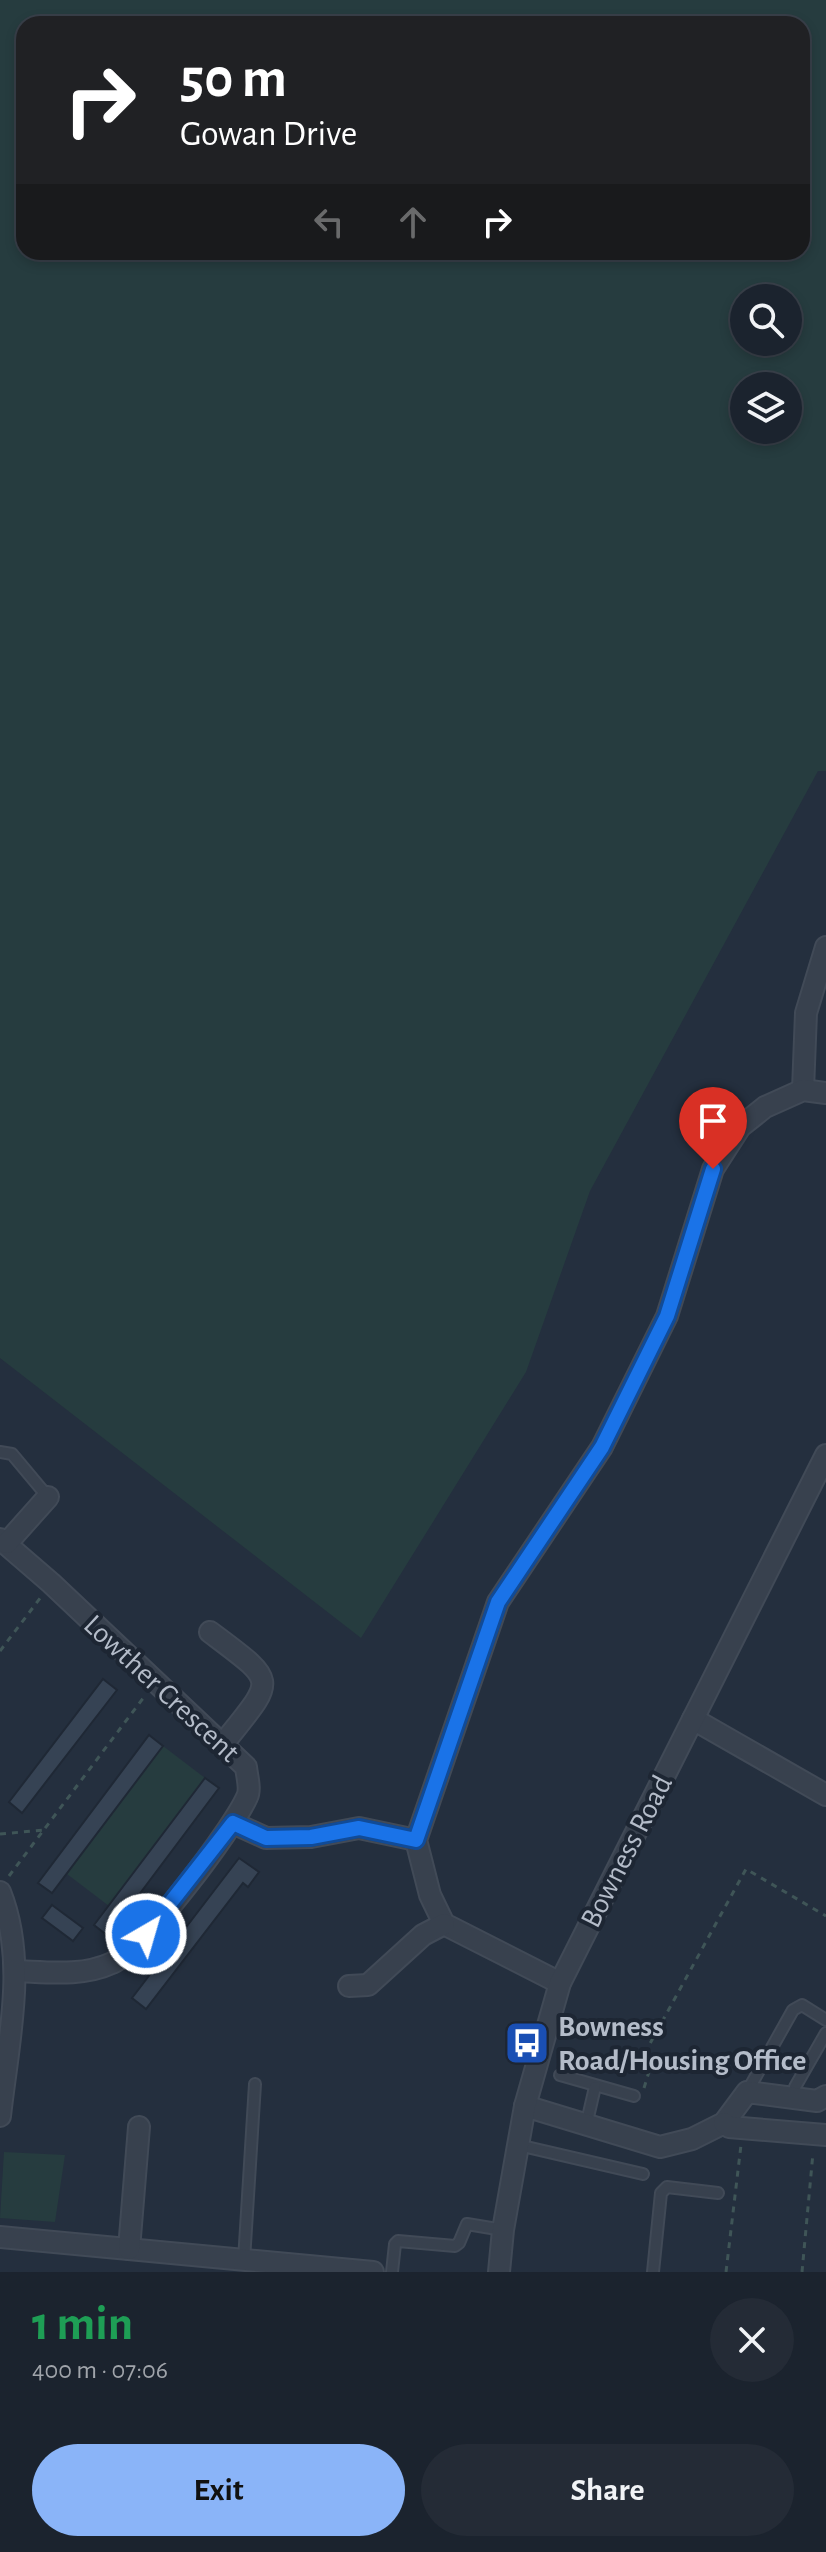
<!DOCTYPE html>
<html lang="en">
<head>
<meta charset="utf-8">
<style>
	body { margin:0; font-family:"Alegreya Sans",sans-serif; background:#242b36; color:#f1f3f6; height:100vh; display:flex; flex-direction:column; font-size:30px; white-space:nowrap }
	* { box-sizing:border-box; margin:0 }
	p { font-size:26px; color:#a0a4aa }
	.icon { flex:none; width:44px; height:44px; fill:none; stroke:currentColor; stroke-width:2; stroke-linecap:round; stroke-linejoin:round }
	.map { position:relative; height:2272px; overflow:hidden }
	.side { display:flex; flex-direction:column; background:#1b232e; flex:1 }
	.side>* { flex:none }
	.banner { position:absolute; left:16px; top:16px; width:794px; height:244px; border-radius:24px; box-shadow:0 4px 12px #0003,0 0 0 2px #39404a; background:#202124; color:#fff; overflow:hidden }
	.tools { position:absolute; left:730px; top:284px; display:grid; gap:16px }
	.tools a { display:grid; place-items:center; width:72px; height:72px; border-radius:50%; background:#1b232e; box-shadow:0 4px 12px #0003,0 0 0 2px #39404a; font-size:40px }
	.pin { position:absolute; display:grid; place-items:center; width:68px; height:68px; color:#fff; margin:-82px -34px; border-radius:50% 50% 50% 0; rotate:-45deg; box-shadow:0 0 8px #0007 }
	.pin .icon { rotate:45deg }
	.me { position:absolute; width:88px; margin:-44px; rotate:38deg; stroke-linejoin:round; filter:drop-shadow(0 0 6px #0008) }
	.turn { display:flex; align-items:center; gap:28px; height:168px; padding:0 32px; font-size:36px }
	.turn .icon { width:104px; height:104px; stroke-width:2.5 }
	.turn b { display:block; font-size:56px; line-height:68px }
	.lanes { display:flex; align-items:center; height:76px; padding:0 32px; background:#0003; justify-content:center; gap:40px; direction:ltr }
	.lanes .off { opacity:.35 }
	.round { display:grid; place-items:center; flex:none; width:84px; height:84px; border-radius:42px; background:#242b36 }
	.headline { display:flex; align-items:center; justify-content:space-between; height:136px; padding:0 32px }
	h1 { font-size:48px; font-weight:700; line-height:60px; color:#1e9e55 }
	.cta { display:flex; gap:16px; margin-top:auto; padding:16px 32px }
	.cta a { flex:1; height:92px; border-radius:48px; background:#8ab4f8; color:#111; font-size:32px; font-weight:700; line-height:92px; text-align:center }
	.cta a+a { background:#242b36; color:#f1f3f6 }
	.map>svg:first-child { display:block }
	.green { fill:#263c3f; fill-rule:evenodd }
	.building { fill:#364354; stroke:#1f2835; stroke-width:2 }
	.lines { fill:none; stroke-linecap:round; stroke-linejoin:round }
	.lane-casing { stroke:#414a57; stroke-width:14 }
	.street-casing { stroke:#414a57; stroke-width:24 }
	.path { stroke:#3f5557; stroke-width:3; stroke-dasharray:6 6; stroke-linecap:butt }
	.lane { stroke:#38414e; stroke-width:10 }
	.street { stroke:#38414e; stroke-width:20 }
	.route-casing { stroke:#114b97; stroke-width:20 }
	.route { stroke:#1a73e8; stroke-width:14 }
	.labels { text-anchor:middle; stroke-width:8; stroke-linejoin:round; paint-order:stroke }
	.street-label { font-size:30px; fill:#b4bcc9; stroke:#1d2633 }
	.poi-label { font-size:30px; font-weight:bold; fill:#b4bcc9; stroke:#1d2633; text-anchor:start }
</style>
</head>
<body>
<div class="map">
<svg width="826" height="2272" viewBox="0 0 826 2272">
	<rect width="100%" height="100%" fill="#242f3e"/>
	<g class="green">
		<path d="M0,0h826v771h-8l-228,420 -64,181 -165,266 -361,-280zM802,24v228h-778v-228zM744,298h44v44h-44zM744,386h44v44h-44z"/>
		<polygon points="163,1746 205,1778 109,1906 67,1874"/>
		<polygon points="4,2152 65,2155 55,2222 0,2218"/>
	</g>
	<g class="building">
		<polygon points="103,1679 117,1690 22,1813 9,1802"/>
		<polygon points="149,1735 163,1746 52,1893 38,1883"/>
		<polygon points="205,1778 219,1788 108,1936 94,1925"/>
		<polygon points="239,1858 259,1872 248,1887 243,1883 146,2009 132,1998"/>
		<polygon points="52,1905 83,1928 73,1941 42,1918"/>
	</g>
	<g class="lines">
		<g class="lane-casing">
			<g id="lane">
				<polyline points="0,1452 12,1454 48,1497"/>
				<polyline points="560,2075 634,2096"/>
				<polyline points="747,2092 793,2010 802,2005 826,2020"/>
				<polyline points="796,2099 795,2087 826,2033"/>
				<polyline points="586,2126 595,2087"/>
				<polyline points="518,2145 643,2174"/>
				<polyline points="244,2260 255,2084"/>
				<polyline points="392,2272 395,2244 398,2241 455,2246 459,2243 467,2224 503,2230"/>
				<polyline points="653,2272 661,2193 667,2187 718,2193"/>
			</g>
		</g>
		<g class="street-casing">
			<g id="street">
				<polyline points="803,1090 806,1013 826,947"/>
				<path d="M0,1539l51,44 195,184c1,10 5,22 1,30 -14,32 -105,153 -135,166 -30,14 -65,9 -97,8"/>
				<polyline points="7,1543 48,1497"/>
				<path d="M210,1632c69,52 66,45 13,112"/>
				<polyline points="693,1719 826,1795"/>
				<polyline points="233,1823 266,1838 311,1837 359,1828 416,1840"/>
				<path d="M0,1892c28,70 8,150 0,224"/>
				<polyline points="560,1983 444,1924 430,1895 416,1840 498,1602 602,1447 667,1316 713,1169 740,1127 765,1107 803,1090 826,1093"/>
				<polyline points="349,1986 368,1985 423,1935 444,1924"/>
				<polyline points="525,2106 660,2147 692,2139 724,2123 747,2092 817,2101 826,2096"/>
				<polyline points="724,2123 729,2127 826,2135"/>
				<polyline points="0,2237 373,2272"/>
				<polyline points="129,2249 139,2127"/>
				<polyline points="499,2272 503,2230 525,2106 560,1983 826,1455"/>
			</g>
		</g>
		<g class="path">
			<polyline points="0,1651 41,1597"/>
			<polyline points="0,1834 44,1830"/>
			<polyline points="9,1876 144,1697"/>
			<polyline points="644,2088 652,2062 647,2049 746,1869 826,1916"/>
			<polyline points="726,2272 741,2145"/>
			<polyline points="802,2272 813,2153"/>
		</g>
		<use href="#lane" class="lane"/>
		<use href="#street" class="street"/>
	</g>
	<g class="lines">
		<g class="route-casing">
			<polyline id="route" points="146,1934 233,1823 266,1838 311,1837 359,1828 416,1840 498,1602 602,1447 667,1316 713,1169"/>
		</g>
		<use href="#route" class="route"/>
	</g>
	<defs>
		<g id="bus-square" transform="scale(2.3)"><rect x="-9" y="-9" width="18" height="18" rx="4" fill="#1a4fb4" stroke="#1d2633"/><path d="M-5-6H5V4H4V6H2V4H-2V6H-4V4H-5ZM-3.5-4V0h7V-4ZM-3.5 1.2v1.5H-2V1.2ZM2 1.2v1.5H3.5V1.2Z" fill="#fff"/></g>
	</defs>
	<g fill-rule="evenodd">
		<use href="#bus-square" x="527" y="2043"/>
	</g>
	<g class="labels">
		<g class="street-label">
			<text transform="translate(162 1688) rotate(43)" y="10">Lowther Crescent</text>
			<text transform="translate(626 1851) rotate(-63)" y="10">Bowness Road</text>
		</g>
		<g class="poi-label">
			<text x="558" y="2036">Bowness<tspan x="558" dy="34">Road/Housing Office</tspan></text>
		</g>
	</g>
</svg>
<div class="tools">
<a><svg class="icon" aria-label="search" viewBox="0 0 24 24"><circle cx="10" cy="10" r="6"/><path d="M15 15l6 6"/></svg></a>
<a><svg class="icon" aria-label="layers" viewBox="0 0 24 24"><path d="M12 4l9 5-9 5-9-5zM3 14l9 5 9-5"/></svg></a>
</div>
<div class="pin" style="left:713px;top:1169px;background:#d93025"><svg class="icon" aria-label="arrive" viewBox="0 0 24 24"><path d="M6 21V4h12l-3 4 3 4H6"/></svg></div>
<svg class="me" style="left:146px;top:1934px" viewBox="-20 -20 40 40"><circle r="17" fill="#1a73e8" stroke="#fff" stroke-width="3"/><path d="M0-11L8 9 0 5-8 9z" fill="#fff"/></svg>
<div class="banner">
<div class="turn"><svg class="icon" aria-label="right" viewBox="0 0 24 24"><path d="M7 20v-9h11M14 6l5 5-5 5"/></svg><div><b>50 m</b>Gowan Drive</div></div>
<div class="lanes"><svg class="icon off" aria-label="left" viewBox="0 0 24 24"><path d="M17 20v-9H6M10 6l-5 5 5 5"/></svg><svg class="icon off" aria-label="ahead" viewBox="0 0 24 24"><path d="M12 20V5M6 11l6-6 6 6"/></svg><svg class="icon" aria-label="right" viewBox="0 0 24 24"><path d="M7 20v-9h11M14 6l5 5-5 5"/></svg></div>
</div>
</div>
<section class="side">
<div class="headline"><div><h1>1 min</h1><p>400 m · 07:06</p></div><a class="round"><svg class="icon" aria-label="close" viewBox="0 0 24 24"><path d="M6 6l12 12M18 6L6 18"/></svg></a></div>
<div class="cta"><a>Exit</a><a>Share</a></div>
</section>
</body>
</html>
